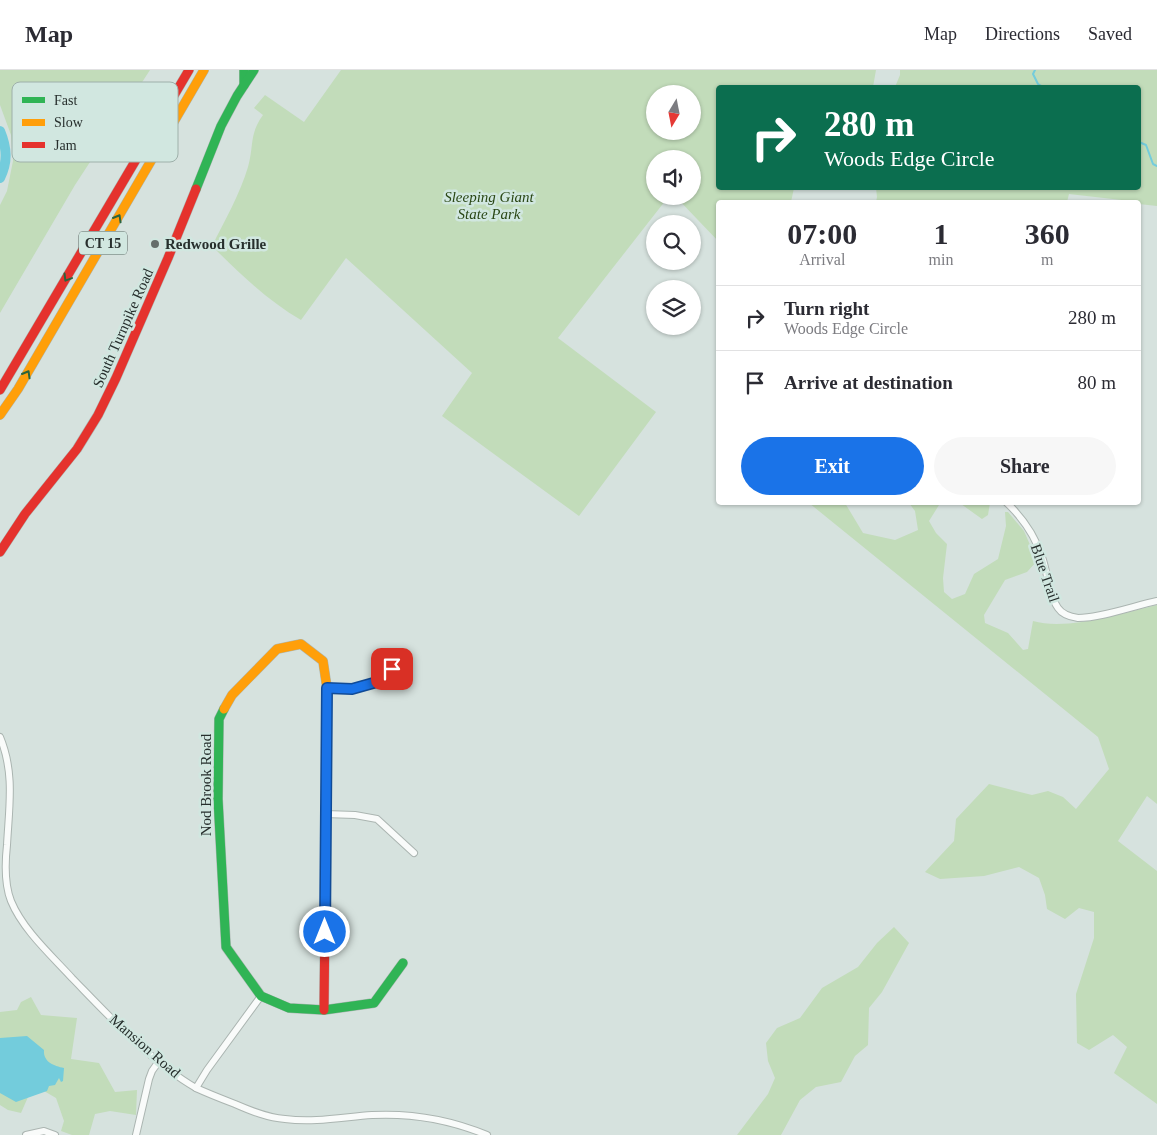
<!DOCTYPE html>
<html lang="en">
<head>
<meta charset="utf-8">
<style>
	body { margin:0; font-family:"Times New Roman",serif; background:#f7f7f7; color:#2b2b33; height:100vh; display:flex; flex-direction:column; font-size:19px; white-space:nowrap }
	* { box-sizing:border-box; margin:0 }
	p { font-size:16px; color:#7c7c81 }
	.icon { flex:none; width:28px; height:28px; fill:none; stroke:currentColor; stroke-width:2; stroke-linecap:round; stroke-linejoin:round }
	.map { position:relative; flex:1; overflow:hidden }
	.sheet { position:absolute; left:716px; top:130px; width:425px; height:305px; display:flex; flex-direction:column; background:#fff; border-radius:5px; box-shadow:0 1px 4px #0004 }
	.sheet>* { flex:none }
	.hud { position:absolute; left:716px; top:15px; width:425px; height:105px; border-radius:5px; box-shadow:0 1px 4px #0004; background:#0b6e4f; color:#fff; overflow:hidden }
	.needle { width:32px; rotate:190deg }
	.controls { position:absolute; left:646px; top:15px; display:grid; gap:10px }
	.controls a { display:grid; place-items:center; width:55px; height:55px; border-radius:50%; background:#fff; box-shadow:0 1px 4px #0004; font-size:25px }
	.pin { position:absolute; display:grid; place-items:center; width:42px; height:42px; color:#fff; margin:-21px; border-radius:10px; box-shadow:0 2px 8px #0006 }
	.me { position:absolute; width:55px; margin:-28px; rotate:0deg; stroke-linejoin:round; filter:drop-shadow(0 0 4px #0008) }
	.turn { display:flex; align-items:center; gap:18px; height:105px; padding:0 25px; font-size:22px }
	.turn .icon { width:65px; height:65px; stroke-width:2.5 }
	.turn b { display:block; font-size:35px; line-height:42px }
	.eta { display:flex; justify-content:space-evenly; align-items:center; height:85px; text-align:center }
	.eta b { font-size:30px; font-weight:800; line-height:35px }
	.primary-button { display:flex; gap:10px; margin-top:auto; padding:10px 25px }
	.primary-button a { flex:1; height:58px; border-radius:30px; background:#1a73e8; color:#fff; font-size:20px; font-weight:800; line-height:58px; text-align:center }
	.primary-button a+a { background:#f7f7f7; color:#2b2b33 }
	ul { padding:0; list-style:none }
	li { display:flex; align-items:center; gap:15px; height:65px; padding:0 25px; border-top:1px solid #e1e1e2 }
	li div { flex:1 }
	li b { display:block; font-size:19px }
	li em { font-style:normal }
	header { display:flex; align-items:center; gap:30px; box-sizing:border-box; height:70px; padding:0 25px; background:#fff; border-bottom:1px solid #e1e1e2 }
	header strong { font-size:24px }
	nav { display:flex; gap:28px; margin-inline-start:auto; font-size:18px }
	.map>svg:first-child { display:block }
	.green { fill:#c2dcba; fill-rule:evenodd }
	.water { fill:#73ccdc }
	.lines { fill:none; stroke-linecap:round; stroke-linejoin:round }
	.stream { stroke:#73ccdc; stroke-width:2 }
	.river { stroke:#73ccdc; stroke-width:10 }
	.street-casing { stroke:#abb5b1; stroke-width:8 }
	.fast-casing { stroke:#abb5b1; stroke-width:10 }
	.slow-casing { stroke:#abb5b1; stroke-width:10 }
	.jam-casing { stroke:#abb5b1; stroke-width:10 }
	.street { stroke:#f9fbfa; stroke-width:6 }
	.fast { stroke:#30b455; stroke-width:9 }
	.slow { stroke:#ff9f0a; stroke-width:9 }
	.jam { stroke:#e5322d; stroke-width:9 }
	.oneway { stroke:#2b643d }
	.route-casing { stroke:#114b97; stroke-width:12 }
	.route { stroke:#1a73e8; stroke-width:9 }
	.poi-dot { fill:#646e6b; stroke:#d1e7e0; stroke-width:2 }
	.labels { text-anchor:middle; stroke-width:5; stroke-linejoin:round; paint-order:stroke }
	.shield { fill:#d1e7e0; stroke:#5a6663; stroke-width:1 }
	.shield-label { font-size:14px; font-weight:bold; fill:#272f2d }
	.park-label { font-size:15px; font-style:italic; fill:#2a4715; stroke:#d1e7e0 }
	.poi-label { font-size:15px; font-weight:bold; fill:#272f2d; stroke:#d1e7e0; text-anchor:start }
	.street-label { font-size:15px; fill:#272f2d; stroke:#d1e7e0 }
	.key { fill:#d1e7e0; stroke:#9eb0aa; stroke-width:1 }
	.key-label { font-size:14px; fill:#272f2d }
</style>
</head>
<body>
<header>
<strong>Map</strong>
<nav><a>Map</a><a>Directions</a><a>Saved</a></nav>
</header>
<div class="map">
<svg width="1157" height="1065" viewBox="0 0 1157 1065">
	<rect width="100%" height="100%" fill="#d6e2de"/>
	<g class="green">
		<polygon points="0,0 150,0 75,115 0,243 0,135 7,121 13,91 11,65 0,35"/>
		<path d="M341,0h535l-3,17 -154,1v100h75l-3,14h-72v40l-44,-46h17v-37h-37v37h14l-111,142 98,74 -77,104 -137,-100 30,-43 -126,-115 -45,62c-33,-19 -62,-47 -89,-74 13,-26 28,-52 36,-79 6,-21 1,-33 15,-52l-9,-7 11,-13 39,27zM655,24h37v37h-37z"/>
		<polygon points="900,0 1157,0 1157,136 1139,134 1139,132 1069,124 1067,132 876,132 877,127 876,118 1139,118 1139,18 895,17 900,5"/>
		<path d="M809,433h36l18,30 32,7 23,-10 -3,-19 -6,-8h81l-2,12 -6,4 -21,-15 -22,1 -10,16 7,12 11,11 -4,34 1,14 8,7 13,-5 9,-20 24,-15 8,-33 -1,-14h3l16,19 13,30 -10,11 -22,8 -21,35 1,8 23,10 15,17 5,-1 5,-28c34,10 89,-8 124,-16v199l-10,-8 -29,45 39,30v233l-43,-31 13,-26 -14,-12 -24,15 -12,-7 -1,-49 18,-56v-26l-15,-4 -14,11 -18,-10 -2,-14 -6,-17 -20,-11 -35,9 -44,3 -15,-7 29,-31 2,-22 33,-35 43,11 16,-4 15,6 13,12 33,-40 -11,-32z"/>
		<polygon points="894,857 909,873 882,922 869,938 868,975 855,986 841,1012 816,1017 800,1030 781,1065 737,1065 768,1024 775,1008 768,991 766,973 777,958 800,948 822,918 858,897 877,873"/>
		<polygon points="31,927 41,945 77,948 71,989 99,993 115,1022 137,1020 136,1045 110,1041 95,1044 89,1065 72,1065 61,1061 64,1051 56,1028 44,1021 28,1027 21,1043 8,1040 0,1035 0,942 17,940 21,932"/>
	</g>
	<path class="water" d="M27,966l17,14c-1,12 10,16 20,18l-1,13 -2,1 -2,-4 -4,7 -6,1 -2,5 -31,11 -16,-9v-55z"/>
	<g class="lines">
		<g class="stream">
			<polyline points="1035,0 1033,4 1038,14 1045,18"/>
			<polyline points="1139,72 1146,75 1153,94 1157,96"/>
		</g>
		<path class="river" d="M0,61c7,17 8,31 0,47"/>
		<g class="street-casing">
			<g id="street">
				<path d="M1006,432c16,15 29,34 36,55 6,16 6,37 16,51 4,6 13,9 20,10 23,0 56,-12 79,-17"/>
				<path d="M327,618c13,1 48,0 58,-9 2,-2 5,-7 7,-10"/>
				<path d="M0,667c15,36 9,70 7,108 -2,18 -3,38 4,56 12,29 40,54 61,77 36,37 79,84 124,110 13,6 26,11 39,16 16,7 33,14 50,15 29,4 59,-2 87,-4 39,-2 79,5 115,20"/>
				<polyline points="325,744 355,745 377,749 414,783"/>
				<polyline points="196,1018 207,1000 261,926"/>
				<polyline points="26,1065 44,1061 55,1065"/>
				<polyline points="136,1065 149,1009 152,1001 159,991"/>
			</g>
		</g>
		<g class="fast-casing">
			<g id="fast">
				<polyline points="244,0 244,15"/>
				<polyline points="196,119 221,56 237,26 254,0"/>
				<polyline points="224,639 219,649 218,729 226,877 261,926 289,938 324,940 374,933 403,893"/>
			</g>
		</g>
		<g class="slow-casing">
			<g id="slow">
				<polyline points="0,345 18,319 204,0"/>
				<polyline points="224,639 232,625 277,579 301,574 323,591 327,618 326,751"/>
			</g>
		</g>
		<g class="jam-casing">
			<g id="jam">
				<polyline points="0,320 189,0"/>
				<polyline points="0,482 25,444 77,379 98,345 116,308 168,188 196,119"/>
				<polyline points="324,940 326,751"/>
			</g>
		</g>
		<use href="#street" class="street"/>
		<use href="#fast" class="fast"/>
		<use href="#slow" class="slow"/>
		<use href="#jam" class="jam"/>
	</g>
	<defs><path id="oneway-chevron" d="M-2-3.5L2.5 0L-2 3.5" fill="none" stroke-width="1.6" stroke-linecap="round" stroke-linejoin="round" transform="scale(1.25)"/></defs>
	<g class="oneway">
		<use href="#oneway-chevron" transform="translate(118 148) rotate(-60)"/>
		<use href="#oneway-chevron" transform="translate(67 208) rotate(121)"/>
		<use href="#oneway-chevron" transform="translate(27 304) rotate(-60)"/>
	</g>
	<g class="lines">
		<g class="route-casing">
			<polyline id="route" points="325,862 327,618 352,619 384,610 392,599"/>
		</g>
		<use href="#route" class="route"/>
	</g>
	<circle class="poi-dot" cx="155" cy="174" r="5"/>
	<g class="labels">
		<rect class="shield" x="79" y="161.5" width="48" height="23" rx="4"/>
		<g class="shield-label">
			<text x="103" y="178">CT 15</text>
		</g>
		<g class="park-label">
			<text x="489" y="132">Sleeping Giant<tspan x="489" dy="17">State Park</tspan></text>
		</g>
		<g class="poi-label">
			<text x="165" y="179">Redwood Grille</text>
		</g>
		<g class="street-label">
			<text transform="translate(123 258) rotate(-66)" y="5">South Turnpike Road</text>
			<text transform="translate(1045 503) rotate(71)" y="5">Blue Trail</text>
			<text transform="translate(206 715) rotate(-90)" y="5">Nod Brook Road</text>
			<text transform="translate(145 976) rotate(41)" y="5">Mansion Road</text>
		</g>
	</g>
	<rect x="12" y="12" width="166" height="80" rx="8" class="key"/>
	<rect x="22" y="27" width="23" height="6" fill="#30b455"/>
	<rect x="22" y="49" width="23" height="7" fill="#ff9f0a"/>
	<rect x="22" y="72" width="23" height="6" fill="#e5322d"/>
	<g class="key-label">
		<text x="54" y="35">Fast</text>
		<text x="54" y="57">Slow</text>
		<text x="54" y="80">Jam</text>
	</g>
</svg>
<div class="controls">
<a><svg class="needle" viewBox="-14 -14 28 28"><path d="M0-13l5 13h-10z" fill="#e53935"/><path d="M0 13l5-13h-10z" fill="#7c7c81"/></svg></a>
<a><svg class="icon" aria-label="sound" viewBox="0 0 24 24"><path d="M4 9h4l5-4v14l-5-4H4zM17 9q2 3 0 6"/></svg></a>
<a><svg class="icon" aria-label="search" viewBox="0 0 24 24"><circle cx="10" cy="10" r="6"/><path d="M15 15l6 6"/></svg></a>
<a><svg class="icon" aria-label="layers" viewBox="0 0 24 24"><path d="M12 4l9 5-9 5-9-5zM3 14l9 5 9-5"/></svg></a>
</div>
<div class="pin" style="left:392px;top:599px;background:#d93025"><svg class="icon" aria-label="arrive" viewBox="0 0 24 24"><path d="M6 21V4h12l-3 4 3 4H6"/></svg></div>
<svg class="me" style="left:325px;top:862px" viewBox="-20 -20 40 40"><circle r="17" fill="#1a73e8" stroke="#fff" stroke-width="3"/><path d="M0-11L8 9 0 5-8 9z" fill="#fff"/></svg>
<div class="hud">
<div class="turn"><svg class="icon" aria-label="right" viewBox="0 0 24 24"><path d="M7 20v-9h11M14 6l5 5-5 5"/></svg><div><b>280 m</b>Woods Edge Circle</div></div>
</div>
<section class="sheet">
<div class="eta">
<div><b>07:00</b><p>Arrival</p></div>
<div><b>1</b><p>min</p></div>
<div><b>360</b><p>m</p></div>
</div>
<ul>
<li><svg class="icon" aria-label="right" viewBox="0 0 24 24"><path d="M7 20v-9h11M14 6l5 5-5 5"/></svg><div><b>Turn right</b><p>Woods Edge Circle</p></div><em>280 m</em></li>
<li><svg class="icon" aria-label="arrive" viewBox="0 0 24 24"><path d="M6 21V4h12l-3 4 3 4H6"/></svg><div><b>Arrive at destination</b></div><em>80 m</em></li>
</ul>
<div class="primary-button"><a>Exit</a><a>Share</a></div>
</section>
</div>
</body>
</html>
